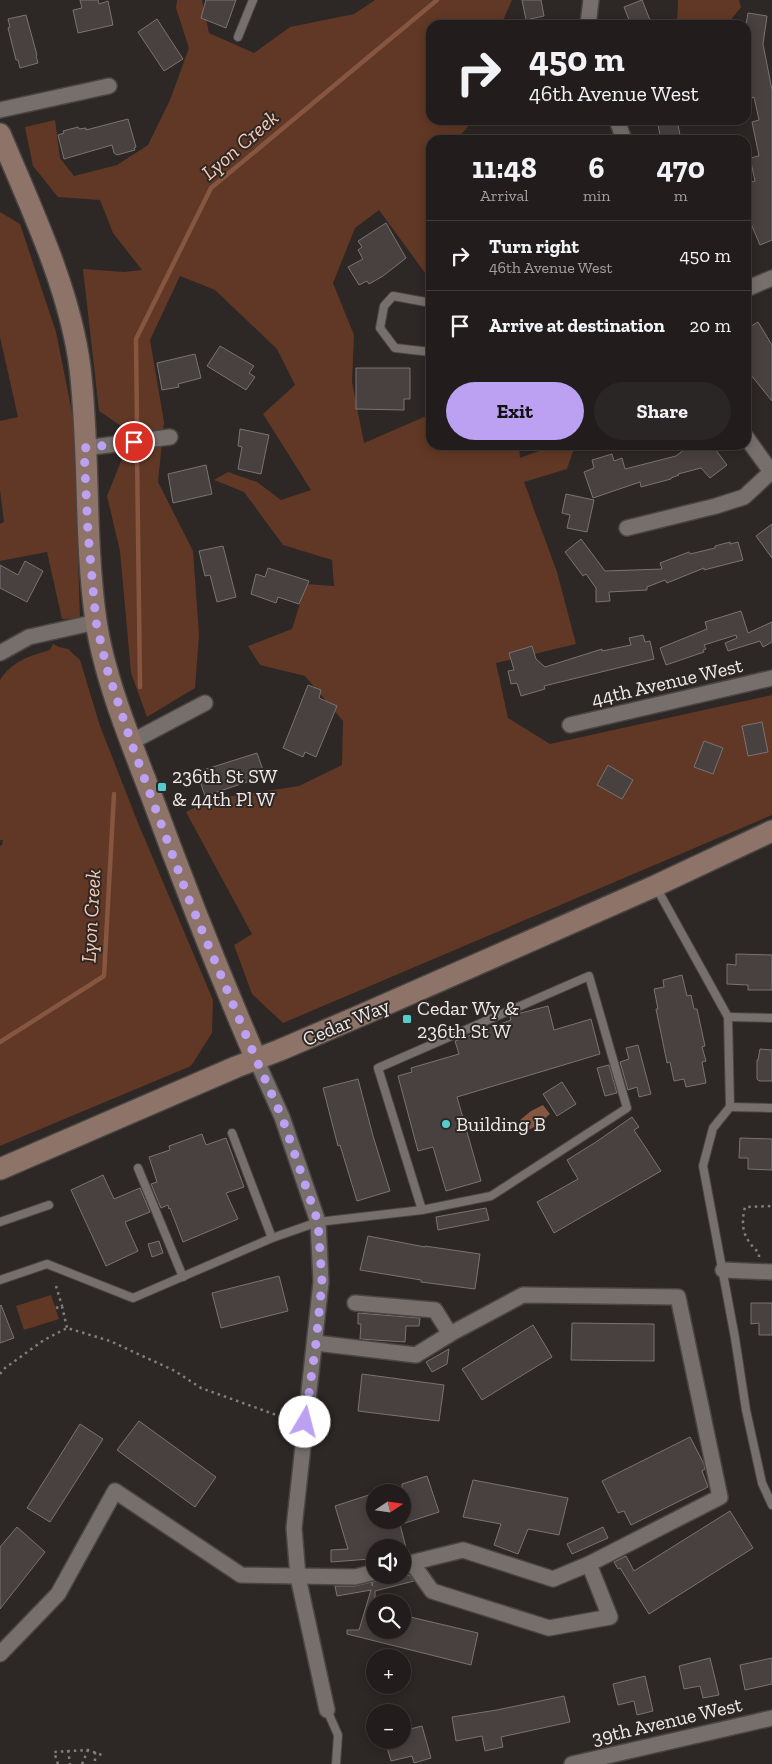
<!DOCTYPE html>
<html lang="en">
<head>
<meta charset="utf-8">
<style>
	body { margin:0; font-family:"Zilla Slab",serif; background:#2a2625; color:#f1f3f6; height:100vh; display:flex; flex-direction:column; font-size:19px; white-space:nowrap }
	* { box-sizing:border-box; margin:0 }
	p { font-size:16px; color:#a2a2a3 }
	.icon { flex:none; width:28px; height:28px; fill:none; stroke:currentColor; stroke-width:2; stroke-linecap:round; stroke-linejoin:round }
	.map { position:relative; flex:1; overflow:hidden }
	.drawer { position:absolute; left:426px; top:135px; width:325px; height:315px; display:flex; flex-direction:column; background:#221d1c; border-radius:15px; box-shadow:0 2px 12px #0003,0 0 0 1px #3f3b3b }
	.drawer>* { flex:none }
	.banner { position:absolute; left:426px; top:20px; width:325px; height:105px; border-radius:15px; box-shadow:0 2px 12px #0003,0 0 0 1px #3f3b3b; background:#221d1c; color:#f1f3f6; overflow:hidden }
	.needle { width:32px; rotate:77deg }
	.tools { position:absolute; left:366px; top:1484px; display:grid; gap:10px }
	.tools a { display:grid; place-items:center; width:45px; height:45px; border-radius:50%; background:#221d1c; box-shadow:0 2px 12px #0003,0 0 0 1px #3f3b3b; font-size:25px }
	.pin { position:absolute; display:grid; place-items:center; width:42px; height:42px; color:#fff; margin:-21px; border:2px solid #fff; border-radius:50%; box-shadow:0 1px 5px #0007 }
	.me { position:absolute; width:55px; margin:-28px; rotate:8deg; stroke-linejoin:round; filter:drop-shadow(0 0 4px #0008) }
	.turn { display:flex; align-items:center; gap:18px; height:105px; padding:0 20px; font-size:22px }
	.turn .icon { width:65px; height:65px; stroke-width:2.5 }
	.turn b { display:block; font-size:35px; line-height:42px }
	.eta { display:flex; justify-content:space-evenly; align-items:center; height:85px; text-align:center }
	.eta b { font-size:30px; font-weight:700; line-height:35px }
	.button { display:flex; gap:10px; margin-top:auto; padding:10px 20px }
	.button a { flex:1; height:58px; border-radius:30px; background:#bca0f2; color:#111; font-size:20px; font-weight:700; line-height:58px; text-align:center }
	.button a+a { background:#2a2625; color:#f1f3f6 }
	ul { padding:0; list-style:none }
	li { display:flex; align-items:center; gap:15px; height:70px; padding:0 20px; border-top:1px solid #3f3b3b }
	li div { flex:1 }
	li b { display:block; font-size:19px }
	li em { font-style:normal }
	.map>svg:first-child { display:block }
	.green { fill:#613825 }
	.water { fill:#865640 }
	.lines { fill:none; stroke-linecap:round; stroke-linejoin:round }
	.stream { stroke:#865640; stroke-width:4.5 }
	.building { fill:#48413f; stroke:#7a7370 }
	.lane-casing { stroke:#494543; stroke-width:10 }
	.street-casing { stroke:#494543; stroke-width:18 }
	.secondary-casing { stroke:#494543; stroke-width:24 }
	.path { stroke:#837e7c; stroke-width:2.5; stroke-dasharray:2.5 4; stroke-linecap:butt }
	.lane { stroke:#766f6c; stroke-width:8 }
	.street { stroke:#766f6c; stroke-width:15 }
	.secondary { stroke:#8e7468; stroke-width:21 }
	.route { stroke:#bca0f2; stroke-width:9; stroke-dasharray:0 16.2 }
	.poi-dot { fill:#52cdcd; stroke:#2d2725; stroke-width:2 }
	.labels { text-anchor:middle; stroke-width:4; stroke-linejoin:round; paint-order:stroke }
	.street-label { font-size:20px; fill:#efebe9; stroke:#2d2725 }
	.poi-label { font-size:20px; fill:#efebe9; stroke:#2d2725; text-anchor:start }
	.water-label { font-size:21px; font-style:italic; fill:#f9c9b4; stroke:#2d2725 }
</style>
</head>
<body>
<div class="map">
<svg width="772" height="1764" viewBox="0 0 772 1764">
	<rect width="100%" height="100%" fill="#2d2725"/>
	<g class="green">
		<polygon points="177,0 202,0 209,33 254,53 290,27 354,14 375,0 512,0 501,25 431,25 431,120 474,120 456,140 431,140 431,281 379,210 355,228 333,283 354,335 352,382 364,443 431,414 431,445 519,445 520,458 555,445 575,445 567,469 524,482 557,572 576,644 496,663 508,718 550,744 772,695 772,815 283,1023 252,994 234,945 252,934 186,812 212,799 299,786 342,765 343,721 305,676 260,665 248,646 292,629 306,584 334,586 332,560 283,545 244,492 214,480 228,472 257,482 281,500 311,490 263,414 295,385 277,349 215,290 180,276 150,340 164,422 158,482 193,551 199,635 195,688 147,717 131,673 120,551 107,496 126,449 124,428 99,411 83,269 124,272 142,270 113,233 100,200 58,197 33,166 25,127 55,120 60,158 74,176 117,165 148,145 170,100 189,48 176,8"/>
		<polygon points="678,0 739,0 741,7 727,25 677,25"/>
		<polygon points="0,212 20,224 56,332 73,417 80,618 62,619 47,552 0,561 0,524 4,522 0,490 0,421 18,417 0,337"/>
		<path d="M53,644l6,3 9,2 12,11 20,66 38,97 75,177 -1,33 -21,33 -191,80v-300l2,-1 1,-5h-3v-160c12,-19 30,-24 50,-30z"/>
		<polygon points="51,1295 59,1319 24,1330 16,1306"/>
	</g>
	<polygon class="water" points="543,1105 550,1114 542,1121 545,1127 541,1130 536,1126 527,1131 520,1120 531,1111"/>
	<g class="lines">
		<g class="stream">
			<polyline points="137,425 136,339 211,188 437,0"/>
			<polyline points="137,452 140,687"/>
			<polyline points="0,1042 104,976 114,794"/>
		</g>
	</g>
	<g class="building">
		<polygon points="80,0 98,0 99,4 108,1 113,25 78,33 73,10 82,8"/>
		<polygon points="206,0 236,0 226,28 201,18"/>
		<polygon points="522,0 541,0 544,16 526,20"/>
		<polygon points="642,0 652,25 631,25 624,7"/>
		<polygon points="748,13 767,16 763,44 772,90 772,240 760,245 746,212 746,183 755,181 750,158 759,156 752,122 759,120 754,97 752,98 746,69 746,25"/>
		<polygon points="26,15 37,55 36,56 38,63 20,68 18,60 16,60 8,28 10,27 8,19"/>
		<polygon points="157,19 183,59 164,71 138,32"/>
		<polygon points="128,119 136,147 134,148 135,150 117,155 114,153 112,145 64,159 58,135 64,133 63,131 78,127 79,129 86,128 86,130"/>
		<polygon points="657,120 677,120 681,140 661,140"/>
		<polygon points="386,223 406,258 383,276 369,284 367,281 359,285 348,267 363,259 358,250 362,247 358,241"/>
		<polygon points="758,322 772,345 772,401 746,369 746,329"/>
		<polygon points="220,346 254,366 249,373 255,377 246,390 207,366"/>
		<polygon points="195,354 201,378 178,384 179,387 162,390 157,363"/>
		<polygon points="356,368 410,368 410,399 404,399 404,410 356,409"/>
		<polygon points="240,429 269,435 261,474 238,469 242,447 238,446"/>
		<polygon points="690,445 712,445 727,465 710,478 701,468 678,474 679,475 671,478 671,479 641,487 640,482 593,498 584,472 594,468 592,460 612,454 614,461 622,458 625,469 676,456"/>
		<polygon points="206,465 212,494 173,503 168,474"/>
		<polygon points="566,494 594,500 587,532 567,528 570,515 562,513"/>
		<polygon points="772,524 772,558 756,536"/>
		<polygon points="581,539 605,571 662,569 660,563 689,552 690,554 715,548 715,546 730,542 730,544 738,542 743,560 704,570 704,568 667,583 665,580 647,587 647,590 609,592 610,601 596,602 596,588 586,574 583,576 565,552"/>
		<polygon points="223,546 236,597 217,602 210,575 205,576 199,551"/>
		<polygon points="25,561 43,571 27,602 0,588 0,565 18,575"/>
		<polygon points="268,568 309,581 299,604 278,597 276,603 251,594 256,574 265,577"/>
		<polygon points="741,611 748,633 772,622 772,642 763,647 760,641 728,651 725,643 737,638 736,635 704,645 706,649 703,650 704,652 666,665 660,648 707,629 705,622"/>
		<polygon points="643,635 645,642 650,641 654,659 544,686 545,689 521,696 517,683 511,684 508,671 514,670 509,653 532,646 536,659 545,667 602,649 602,651 631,645 629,638"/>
		<polygon points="308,685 321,690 319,698 337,706 316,757 305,752 303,757 283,748"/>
		<polygon points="762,722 768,752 748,756 742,726"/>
		<polygon points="704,741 723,748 713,774 694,767"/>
		<polygon points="257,753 265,776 205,796 197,772"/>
		<polygon points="608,765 633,780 622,799 597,785"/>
		<polygon points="736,954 772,955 772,990 748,990 748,985 727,984 727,964 736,965"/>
		<polygon points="682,975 687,996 691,995 694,1009 697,1009 705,1046 702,1047 706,1061 702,1062 706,1083 686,1087 684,1079 674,1081 670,1062 667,1063 656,1009 658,1009 654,989 664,987 663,980"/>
		<polygon points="548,1006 554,1030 591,1019 600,1054 457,1097 481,1181 446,1191 433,1147 418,1151 398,1076 412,1072 411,1068 459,1054 455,1041 511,1020 510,1017 513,1015"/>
		<polygon points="638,1045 651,1094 639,1097 637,1087 628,1090 620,1062 629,1059 626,1048"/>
		<polygon points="760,1049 772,1050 772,1081 759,1081 757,1079 757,1060 758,1060"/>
		<polygon points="609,1065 617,1093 605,1096 597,1068"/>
		<polygon points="358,1079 373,1136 390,1191 357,1201 340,1145 338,1146 323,1088"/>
		<polygon points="562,1082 576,1104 557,1116 543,1094"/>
		<polygon points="632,1117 639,1127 634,1130 661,1171 554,1233 537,1202 578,1179 567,1160 596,1142"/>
		<polygon points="202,1134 206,1145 226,1138 244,1187 226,1193 238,1219 183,1242 170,1208 169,1209 168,1205 161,1208 151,1184 157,1182 149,1157 170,1150 169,1146"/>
		<polygon points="740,1138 772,1139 772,1170 748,1169 748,1158 739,1158"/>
		<polygon points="103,1175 114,1199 140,1188 150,1212 125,1222 138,1251 106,1266 71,1190"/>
		<polygon points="486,1208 489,1220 438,1230 436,1217"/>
		<polygon points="368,1236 425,1247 425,1246 480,1254 475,1289 421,1282 421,1280 360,1270"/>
		<polygon points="159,1241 163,1253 152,1257 148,1244"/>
		<polygon points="279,1276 288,1311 221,1328 212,1293"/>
		<polygon points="751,1303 772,1303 772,1335 759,1335 759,1323 751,1324"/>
		<polygon points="1,1305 14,1338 0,1343 0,1306"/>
		<polygon points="358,1313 420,1318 419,1326 406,1326 405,1342 360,1339 361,1324 358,1324"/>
		<polygon points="572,1323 654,1324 654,1361 571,1360"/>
		<polygon points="533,1325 552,1357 482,1400 462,1369"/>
		<polygon points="449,1349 447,1364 432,1372 426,1362"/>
		<polygon points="362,1374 444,1385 439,1421 358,1411"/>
		<polygon points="139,1421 216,1477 195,1507 117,1450"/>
		<polygon points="80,1424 103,1439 50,1522 27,1508"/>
		<polygon points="690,1437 704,1464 705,1469 702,1471 708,1487 631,1525 624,1511 618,1513 602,1481"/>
		<polygon points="427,1476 439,1512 402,1524 402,1484"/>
		<polygon points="473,1480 568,1498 559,1535 528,1529 518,1554 494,1545 501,1524 463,1517"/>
		<polygon points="375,1493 375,1520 399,1520 406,1548 370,1548 370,1559 331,1562 331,1550 348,1549 335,1506"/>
		<polygon points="730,1511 753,1548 649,1614 620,1568 618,1569 614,1562 626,1556 634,1571"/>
		<polygon points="17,1527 45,1552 0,1609 0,1547"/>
		<polygon points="603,1527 608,1538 572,1554 567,1544"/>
		<polygon points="389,1575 409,1575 414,1581 375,1591 375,1630 402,1630 402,1615 478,1633 471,1665 347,1634 347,1630 359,1630 371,1590 337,1596 335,1586 355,1586 372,1582 372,1586 373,1582"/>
		<polygon points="710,1658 719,1695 703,1698 700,1686 684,1689 679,1666"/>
		<polygon points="772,1658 772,1684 745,1690 740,1665"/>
		<polygon points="645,1676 653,1711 637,1715 634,1701 618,1705 613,1684"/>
		<polygon points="564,1696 570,1722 501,1737 503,1747 485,1751 482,1736 456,1741 452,1717 497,1710"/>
		<polygon points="422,1726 431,1758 414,1763 412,1756 391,1761 385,1740 402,1740 402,1731"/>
	</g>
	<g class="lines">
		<g class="lane-casing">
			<g id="lane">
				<polyline points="238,37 253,0"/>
				<polyline points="431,303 393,296 384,306 380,328 395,348 431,352"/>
				<polyline points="656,887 728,1017 730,1107 713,1128 703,1166 735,1338 746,1410 762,1483 772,1505"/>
				<polyline points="728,1017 772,1018"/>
				<polyline points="730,1107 772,1108"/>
				<polyline points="232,1133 272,1238"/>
				<polyline points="138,1168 183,1277"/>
				<polyline points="0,1222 49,1205"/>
				<polyline points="0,1280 47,1264 133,1298 272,1238 318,1222 422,1210 491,1196 627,1108 589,976 378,1068 422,1210"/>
				<polyline points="327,1710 338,1735 336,1764"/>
			</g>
		</g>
		<g class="street-casing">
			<g id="street">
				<polyline points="588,25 591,0"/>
				<polyline points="0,110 109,86"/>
				<polyline points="617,120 624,140"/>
				<polyline points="746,289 772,278"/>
				<polyline points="746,437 772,473"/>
				<polyline points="85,448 170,437"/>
				<polyline points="627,528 716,506 744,497 771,472"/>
				<polyline points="0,653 29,637 96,622"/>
				<polyline points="570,725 772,678"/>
				<polyline points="131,742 205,703"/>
				<polyline points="256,1059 282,1117 318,1222 321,1282 294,1528 298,1577 327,1710"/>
				<polyline points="723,1270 772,1272"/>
				<polyline points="355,1303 435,1310 450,1334"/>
				<polyline points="316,1343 416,1355 450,1334 523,1295 678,1297 720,1497 589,1564 553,1579 463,1550 402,1565"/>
				<polyline points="412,1563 432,1591 549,1628 610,1617 589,1564"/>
				<polyline points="0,1654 58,1594 115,1491 241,1575 355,1577 375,1572"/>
				<polyline points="572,1764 772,1718"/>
			</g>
		</g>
		<g class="secondary-casing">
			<g id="secondary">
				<path d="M0,134c31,74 70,155 80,234 10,84 4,169 16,253 8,55 34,119 54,171 33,90 68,179 106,267"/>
				<polyline points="0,1169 236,1067 280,1050 364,1014 655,886 772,831"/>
			</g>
		</g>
		<g class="path">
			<path d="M759,1257v-4c-15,-14 -19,-25 -14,-46l27,-1"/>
			<polyline points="56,1286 62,1306"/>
			<polyline points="56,1308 62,1306 67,1328"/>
			<polyline points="0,1374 5,1368 44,1340 67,1328 110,1341 175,1371 201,1388 282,1417 293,1419"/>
			<polyline points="68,1750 70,1764"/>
			<polyline points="95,1752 95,1764"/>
			<polyline points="58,1764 54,1752 88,1750 102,1755"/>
			<polyline points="82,1764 88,1750"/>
		</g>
		<use href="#lane" class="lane"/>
		<use href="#street" class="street"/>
		<use href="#secondary" class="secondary"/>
	</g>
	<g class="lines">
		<polyline class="route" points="134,442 84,448 88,533 96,622 107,669 131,742 188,897 256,1059 282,1117 318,1222 322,1282 316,1343 305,1422"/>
	</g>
	<g class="poi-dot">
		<rect x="157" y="782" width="10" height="10" rx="2.5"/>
		<rect x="402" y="1014" width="10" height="10" rx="2.5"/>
		<circle cx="446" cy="1124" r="5"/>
	</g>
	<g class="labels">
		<g class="street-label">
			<text transform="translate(667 682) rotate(-13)" y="7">44th Avenue West</text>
			<text transform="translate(346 1022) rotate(-23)" y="7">Cedar Way</text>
			<text transform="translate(667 1721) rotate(-13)" y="7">39th Avenue West</text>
		</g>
		<g class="poi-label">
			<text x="172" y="783">236th St SW<tspan x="172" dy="23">&amp; 44th Pl W</tspan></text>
			<text x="417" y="1015">Cedar Wy &amp;<tspan x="417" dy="23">236th St W</tspan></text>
			<text x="456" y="1131">Building B</text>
		</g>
		<g class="water-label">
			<text transform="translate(240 145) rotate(-41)" y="7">Lyon Creek</text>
			<text transform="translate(91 916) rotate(-87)" y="7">Lyon Creek</text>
		</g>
	</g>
</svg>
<div class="tools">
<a><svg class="needle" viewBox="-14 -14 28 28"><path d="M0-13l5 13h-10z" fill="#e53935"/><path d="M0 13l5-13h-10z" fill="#a2a2a3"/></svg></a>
<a><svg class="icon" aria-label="sound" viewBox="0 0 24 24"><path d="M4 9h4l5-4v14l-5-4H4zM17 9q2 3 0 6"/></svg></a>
<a><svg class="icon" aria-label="search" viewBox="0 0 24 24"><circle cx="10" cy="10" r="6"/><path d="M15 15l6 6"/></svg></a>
<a>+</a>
<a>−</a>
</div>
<div class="pin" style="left:134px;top:442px;background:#d93025"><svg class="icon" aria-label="arrive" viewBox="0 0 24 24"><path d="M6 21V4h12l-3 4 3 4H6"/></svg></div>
<svg class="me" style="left:305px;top:1422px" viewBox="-20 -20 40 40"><circle r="19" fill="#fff"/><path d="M0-13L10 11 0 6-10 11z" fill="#bca0f2"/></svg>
<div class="banner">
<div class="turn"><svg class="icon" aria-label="right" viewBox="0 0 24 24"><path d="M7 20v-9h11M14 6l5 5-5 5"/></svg><div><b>450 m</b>46th Avenue West</div></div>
</div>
<section class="drawer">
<div class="eta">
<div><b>11:48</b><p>Arrival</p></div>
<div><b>6</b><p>min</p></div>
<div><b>470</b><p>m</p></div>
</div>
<ul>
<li><svg class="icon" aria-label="right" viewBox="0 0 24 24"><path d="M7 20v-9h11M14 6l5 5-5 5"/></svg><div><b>Turn right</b><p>46th Avenue West</p></div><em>450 m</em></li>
<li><svg class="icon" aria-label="arrive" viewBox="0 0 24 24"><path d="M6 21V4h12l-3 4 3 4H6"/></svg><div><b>Arrive at destination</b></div><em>20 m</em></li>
</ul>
<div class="button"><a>Exit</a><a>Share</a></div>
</section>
</div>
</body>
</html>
